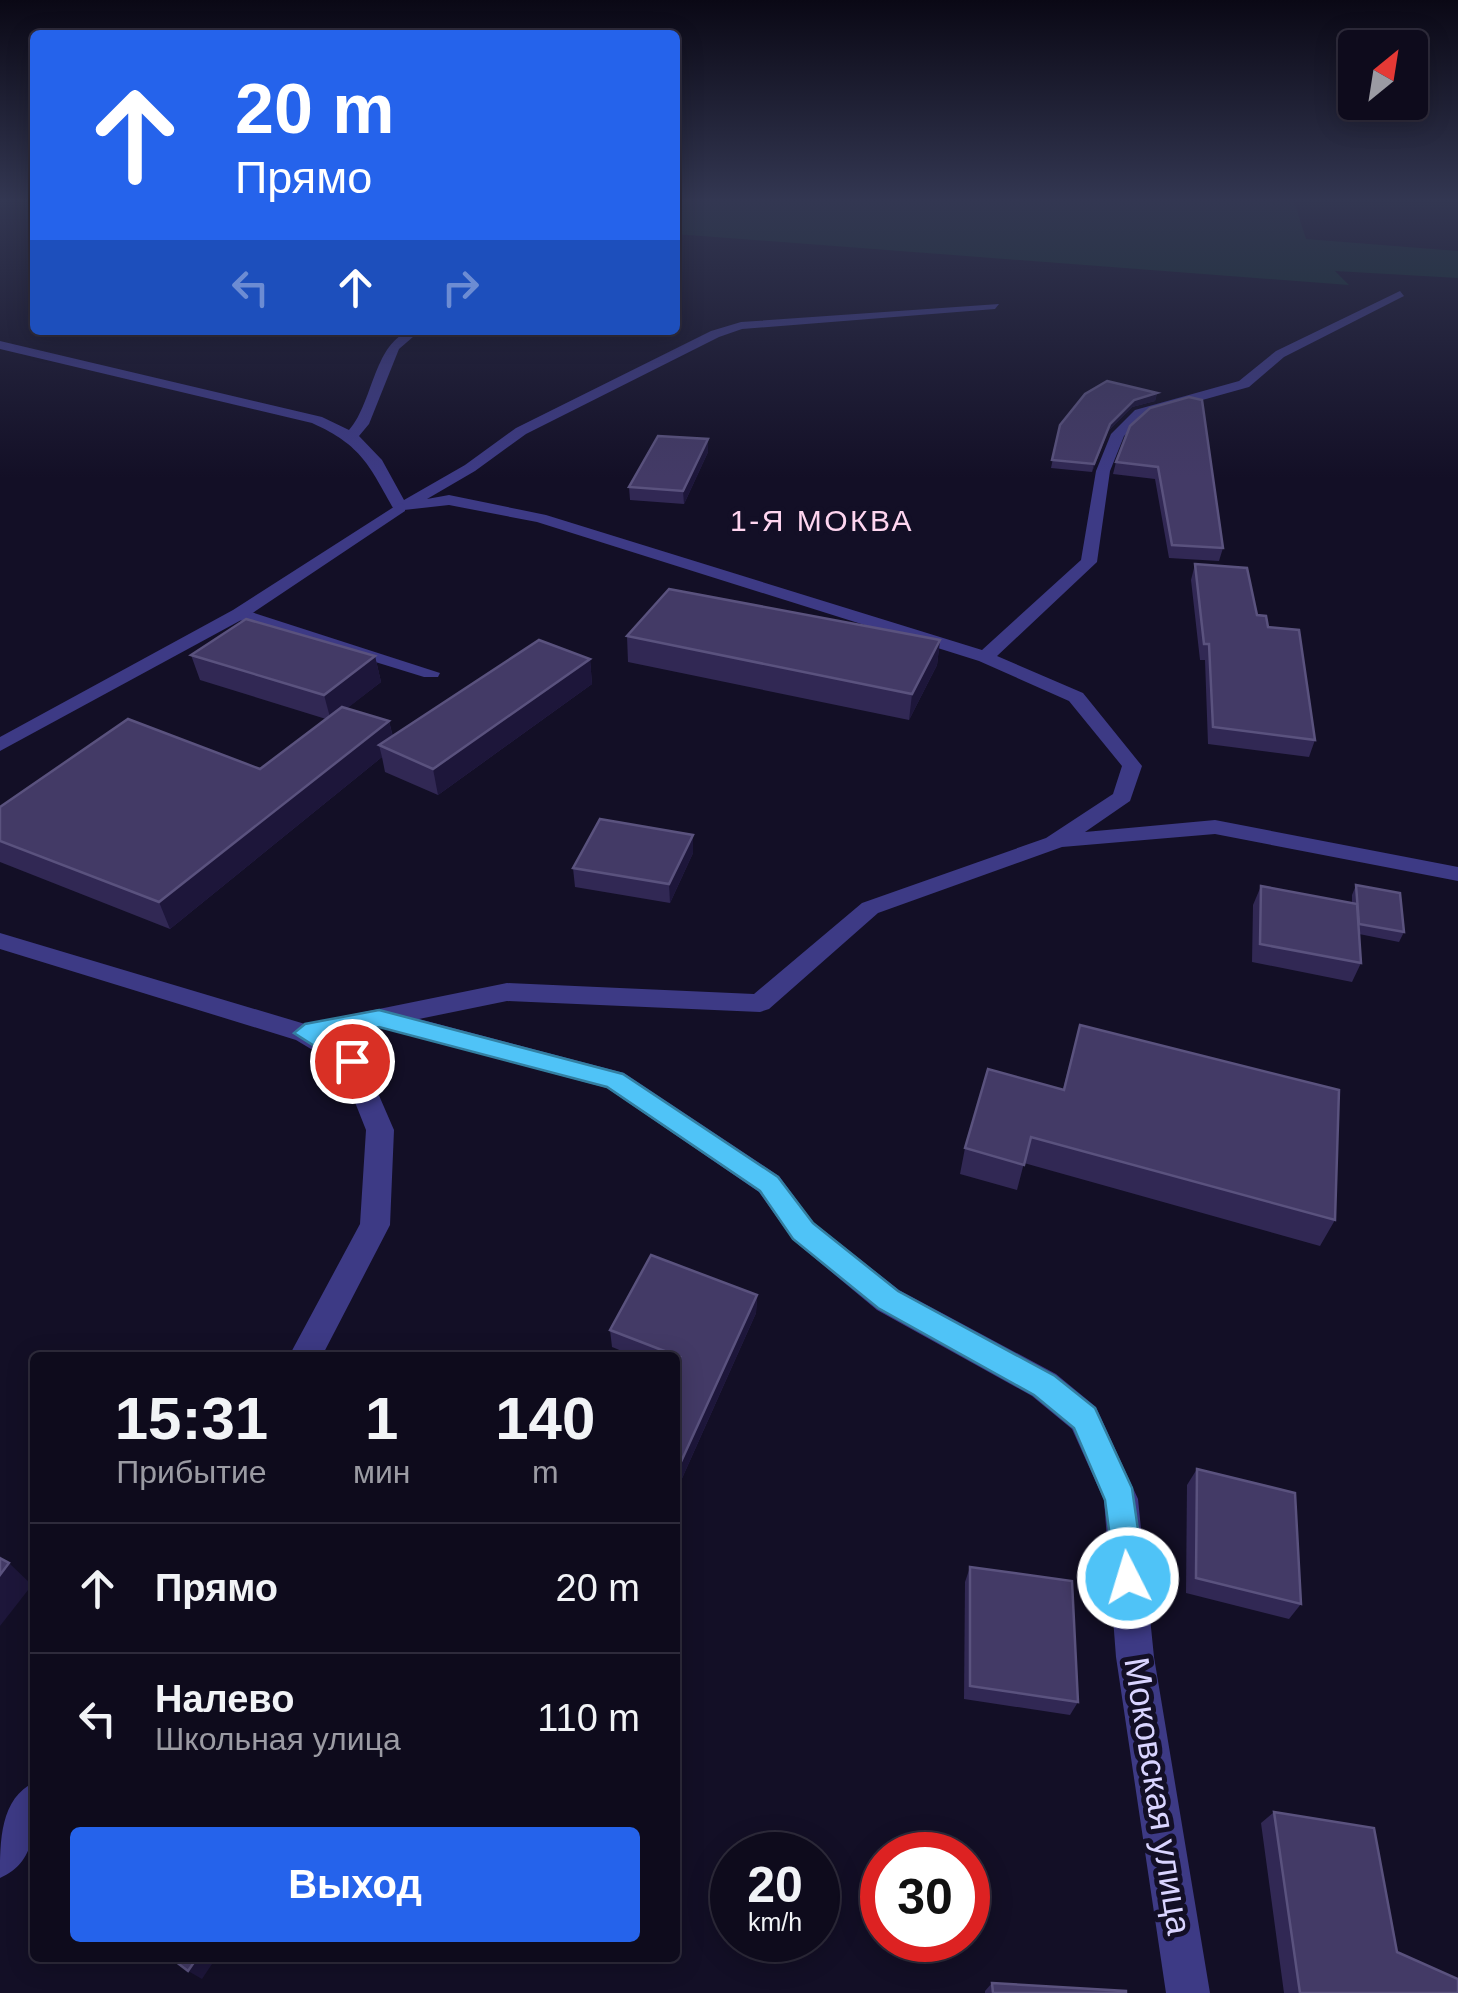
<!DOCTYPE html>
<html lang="ru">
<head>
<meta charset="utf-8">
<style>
	body { margin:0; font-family:Arial,sans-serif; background:#171425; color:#f1f3f6; height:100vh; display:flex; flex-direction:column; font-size:38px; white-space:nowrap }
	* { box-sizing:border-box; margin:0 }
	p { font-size:32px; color:#9b9ba3 }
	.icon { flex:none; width:55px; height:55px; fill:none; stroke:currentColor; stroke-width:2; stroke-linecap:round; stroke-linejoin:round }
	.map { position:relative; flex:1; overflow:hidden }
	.details { position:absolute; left:30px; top:1352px; width:650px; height:610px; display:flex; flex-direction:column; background:#0e0b1c; border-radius:10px; box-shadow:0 5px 25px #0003,0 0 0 2px #2e2b3b }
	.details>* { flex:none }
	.hud { position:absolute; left:30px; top:30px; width:650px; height:305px; border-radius:10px; box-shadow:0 5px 25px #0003,0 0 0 2px #2e2b3b; background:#2563eb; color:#fff; overflow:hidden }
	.needle { width:65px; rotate:30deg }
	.buttons { position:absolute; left:1338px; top:30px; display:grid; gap:20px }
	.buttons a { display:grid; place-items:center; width:90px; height:90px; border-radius:10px; background:#0e0b1c; box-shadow:0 5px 25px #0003,0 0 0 2px #2e2b3b; font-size:50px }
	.speed { position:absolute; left:710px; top:1832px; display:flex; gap:20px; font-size:50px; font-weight:700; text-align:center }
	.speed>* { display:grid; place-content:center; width:130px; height:130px; border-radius:50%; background:#0e0b1c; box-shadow:0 5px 25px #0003,0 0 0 2px #2e2b3b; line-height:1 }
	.speed small { font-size:25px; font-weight:400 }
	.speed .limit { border:15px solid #d22; background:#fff; color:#111 }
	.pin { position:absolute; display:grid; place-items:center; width:85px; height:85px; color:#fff; margin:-42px; border:5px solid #fff; border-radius:50%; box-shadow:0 2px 10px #0007 }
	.me { position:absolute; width:110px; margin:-55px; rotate:355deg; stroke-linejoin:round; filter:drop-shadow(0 0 8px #0008) }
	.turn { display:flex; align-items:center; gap:35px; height:210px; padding:0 40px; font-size:45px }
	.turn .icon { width:130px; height:130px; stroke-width:2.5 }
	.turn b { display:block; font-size:70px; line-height:85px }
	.lanes { display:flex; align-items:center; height:95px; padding:0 40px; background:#0003; justify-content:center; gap:50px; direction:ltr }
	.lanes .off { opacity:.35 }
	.eta { display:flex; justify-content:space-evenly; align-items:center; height:170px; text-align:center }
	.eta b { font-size:60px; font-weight:800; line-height:70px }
	.action { display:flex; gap:20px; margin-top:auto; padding:20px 40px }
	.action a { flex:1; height:115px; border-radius:10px; background:#2563eb; color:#fff; font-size:40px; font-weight:800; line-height:115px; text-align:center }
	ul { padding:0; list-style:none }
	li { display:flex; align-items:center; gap:30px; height:130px; padding:0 40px; border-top:2px solid #2e2b3b }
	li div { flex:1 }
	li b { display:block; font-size:38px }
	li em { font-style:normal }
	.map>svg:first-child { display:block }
	.green { fill:#12302f }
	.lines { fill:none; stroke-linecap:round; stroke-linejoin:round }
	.minor { fill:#3d3a85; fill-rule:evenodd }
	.tertiary { fill:#3d3a85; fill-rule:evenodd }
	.wall { fill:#312854 }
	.shaded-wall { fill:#1d163a }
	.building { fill:#433a66; stroke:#5a527e; stroke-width:2.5 }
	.route { fill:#4fc3f7; stroke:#337fa1; stroke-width:2.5 }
	.labels { text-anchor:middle; stroke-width:10; stroke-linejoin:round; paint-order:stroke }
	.far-quarter-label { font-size:30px; letter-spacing:2.5px; fill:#ffd6f0; stroke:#130f26 }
	.near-street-label { font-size:35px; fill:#d9d4ff; stroke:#130f26 }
</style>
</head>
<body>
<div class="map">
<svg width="1458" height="1993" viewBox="0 0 1458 1993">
	<rect width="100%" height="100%" fill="#130f26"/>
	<polygon class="green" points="675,199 1294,201 1306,239 1458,251 1458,278 1335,271 1349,285 675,234"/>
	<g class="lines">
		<g class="minor">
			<path d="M1400,291l4,5 -120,61 -35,30 -104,29 -21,20 -14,35 -13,91 -100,94 86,37 59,73 -12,35 -45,31 130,-12 243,47v14l-243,-47 -153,13 -184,66 -109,96 -9,3 -253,-11 -88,18 205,54 155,103 34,46 86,68 157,84 40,33 42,92 16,158 56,336h-44l-50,-336 -12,-157 -32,-71 -40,-33 -155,-86 -84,-70 -34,-48 -152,-104 -228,-61 -47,10 29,17 33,76 -4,95 -69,133h-33l72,-134 6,-94 -25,-63 -45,-27 -296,-91v-16l305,91 202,-41 247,11 108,-91 184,-65 67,-44 9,-28 -53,-65 -90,-40 -442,-139 -88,-17 -54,6c-26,-45 -32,-65 -83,-88l-312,-74v-8l322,76 27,13c26,-28 25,-100 72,-100l-22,19 -30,75 -10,12 23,24 22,40 61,-35 51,-37 195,-97 30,-9 258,-18 -4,5 -253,20 -23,8 -193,97 -51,37 -48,28 22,-4 97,20 436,135 99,-90 15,-89 15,-37 24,-24 104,-29 37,-30z"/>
			<polygon points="233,610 245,610 440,673 438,677 424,677 233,618"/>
			<path d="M35,1782c0,36 5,79 -35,96 0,-37 0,-80 35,-96z"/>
		</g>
		<polygon class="tertiary" points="400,503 405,505 405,511 245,618 0,751 0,737 233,610"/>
	</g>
	<g class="wall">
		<polygon points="1157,393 1155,401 1132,407 1108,431 1092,472 1051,468 1060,425"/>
		<polygon points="1202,400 1223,548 1219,561 1169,558 1155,479 1113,474 1116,462"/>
		<polygon points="708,439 708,452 684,504 630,500 629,487"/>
		<polygon points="1195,564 1257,615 1268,627 1315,740 1309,757 1208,744 1205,660 1200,660 1191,580"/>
		<polygon points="627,636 940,640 937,665 909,720 628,662"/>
		<polygon points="191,655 375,656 381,682 347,708 389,721 393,737 590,659 592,684 438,795 385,772 382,757 170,929 0,862 0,807 260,769 326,719 200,680"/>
		<polygon points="693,853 670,903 575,887 573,868"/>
		<polygon points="1356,885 1404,932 1399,942 1359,934 1361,963 1352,982 1252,962 1253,905 1261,886 1352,903 1352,895"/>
		<polygon points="1080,1025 1335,1220 1320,1246 1024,1163 1017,1190 960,1174 965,1148 1063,1089"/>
		<polygon points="757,1295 756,1313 675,1494 675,1358 639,1358 612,1347 610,1330"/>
		<polygon points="1197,1469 1301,1604 1289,1619 1186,1593 1187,1485"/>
		<polygon points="970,1567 1078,1702 1070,1715 964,1699 965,1582"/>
		<polygon points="1274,1812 1397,1952 1458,1993 1284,1993 1261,1823"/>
		<polygon points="992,1983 1126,1993 985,1993 985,1991"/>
	</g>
	<g class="shaded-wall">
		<polygon points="1157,393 1155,401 1132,407 1108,431 1092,472 1094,464 1110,424 1134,400"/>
		<polygon points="708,439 708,452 684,504 683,491"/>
		<polygon points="940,640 937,665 909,720 912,694"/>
		<polygon points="375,656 381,682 331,721 324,695"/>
		<polygon points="590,659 592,684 438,795 433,769"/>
		<polygon points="389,721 395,747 379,745 382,757 170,929 159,902"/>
		<polygon points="693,835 693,853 670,903 669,884"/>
		<polygon points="757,1295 756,1313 675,1494 675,1475"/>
		<polygon points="9,1563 32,1585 0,1626 0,1575"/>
		<polygon points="197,1958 216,1958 202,1979 188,1971"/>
	</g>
	<g class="building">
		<polygon points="1107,381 1157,393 1134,400 1110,424 1094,464 1052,460 1060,425 1085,394"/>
		<polygon points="1189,397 1202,400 1223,548 1172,545 1158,467 1116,462 1130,426 1150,408"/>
		<polygon points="658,436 708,439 683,491 629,487"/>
		<polygon points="1195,564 1247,568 1257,615 1266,616 1268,627 1299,630 1315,740 1213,727 1209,644 1204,644"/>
		<polygon points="669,589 940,640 912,694 627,636"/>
		<polygon points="246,619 375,656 324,695 191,655"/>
		<polygon points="539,640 590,659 433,769 379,745"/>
		<polygon points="342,707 389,721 159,902 0,841 0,807 128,719 260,769"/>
		<polygon points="600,819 693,835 669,884 573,868"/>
		<polygon points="1356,885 1400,893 1404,932 1359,924"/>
		<polygon points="1261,886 1357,904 1361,963 1260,944"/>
		<polygon points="1080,1025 1339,1090 1335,1220 1031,1137 1024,1165 965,1148 988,1069 1064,1090"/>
		<polygon points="651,1255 757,1295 675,1475 675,1366 680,1357 610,1330"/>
		<polygon points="1197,1469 1295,1493 1301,1604 1196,1578"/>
		<polygon points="0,1558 9,1563 0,1575"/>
		<polygon points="970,1567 1072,1581 1078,1702 970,1686"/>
		<polygon points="1274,1812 1374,1828 1397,1952 1458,1979 1458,1993 1300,1993"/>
		<polygon points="171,1958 197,1958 188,1971"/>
		<polygon points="992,1983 1126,1991 1126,1993 993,1993"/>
	</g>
	<linearGradient id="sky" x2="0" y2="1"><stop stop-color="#0a0815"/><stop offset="0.42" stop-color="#333752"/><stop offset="1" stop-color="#333752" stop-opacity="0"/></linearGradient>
	<rect width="1458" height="478" fill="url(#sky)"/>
	<polygon class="route" points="379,1010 623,1074 778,1177 813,1223 898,1291 1055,1376 1095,1408 1132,1488 1145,1578 1140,1590 1128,1595 1117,1590 1105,1500 1074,1428 1034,1395 878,1308 793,1239 760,1191 607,1087 379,1027 330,1037 364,1061 352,1070 294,1033 305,1024"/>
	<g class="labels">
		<g class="far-quarter-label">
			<text x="822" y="531">1-Я МОКВА</text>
		</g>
		<g class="near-street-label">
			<text transform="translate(1158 1796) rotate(81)" y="12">Моковская улица</text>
		</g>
	</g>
</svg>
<div class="buttons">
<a><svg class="needle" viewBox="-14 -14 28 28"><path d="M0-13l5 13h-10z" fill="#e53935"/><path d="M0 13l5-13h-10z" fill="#9b9ba3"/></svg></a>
</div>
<div class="speed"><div>20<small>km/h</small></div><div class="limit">30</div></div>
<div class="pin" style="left:352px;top:1061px;background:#d93025"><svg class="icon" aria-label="arrive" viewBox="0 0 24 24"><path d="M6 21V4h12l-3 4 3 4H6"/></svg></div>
<svg class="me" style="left:1128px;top:1578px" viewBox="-20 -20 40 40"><circle r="17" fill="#4fc3f7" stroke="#fff" stroke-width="3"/><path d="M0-11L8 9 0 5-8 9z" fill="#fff"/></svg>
<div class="hud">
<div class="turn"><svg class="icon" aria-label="ahead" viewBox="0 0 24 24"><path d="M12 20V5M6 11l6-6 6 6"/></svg><div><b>20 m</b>Прямо</div></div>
<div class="lanes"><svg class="icon off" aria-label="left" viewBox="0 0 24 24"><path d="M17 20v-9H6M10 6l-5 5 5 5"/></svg><svg class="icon" aria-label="ahead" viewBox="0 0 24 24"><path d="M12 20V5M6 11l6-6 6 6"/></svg><svg class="icon off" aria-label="right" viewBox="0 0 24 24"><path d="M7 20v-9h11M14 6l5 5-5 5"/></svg></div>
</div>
<section class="details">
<div class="eta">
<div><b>15:31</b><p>Прибытие</p></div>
<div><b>1</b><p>мин</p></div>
<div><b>140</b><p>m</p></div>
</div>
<ul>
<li><svg class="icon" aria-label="ahead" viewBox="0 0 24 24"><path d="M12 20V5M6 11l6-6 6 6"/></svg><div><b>Прямо</b></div><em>20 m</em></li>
<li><svg class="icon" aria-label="left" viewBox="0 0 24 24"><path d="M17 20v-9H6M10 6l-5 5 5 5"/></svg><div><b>Налево</b><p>Школьная улица</p></div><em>110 m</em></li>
</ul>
<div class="action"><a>Выход</a></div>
</section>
</div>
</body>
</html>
